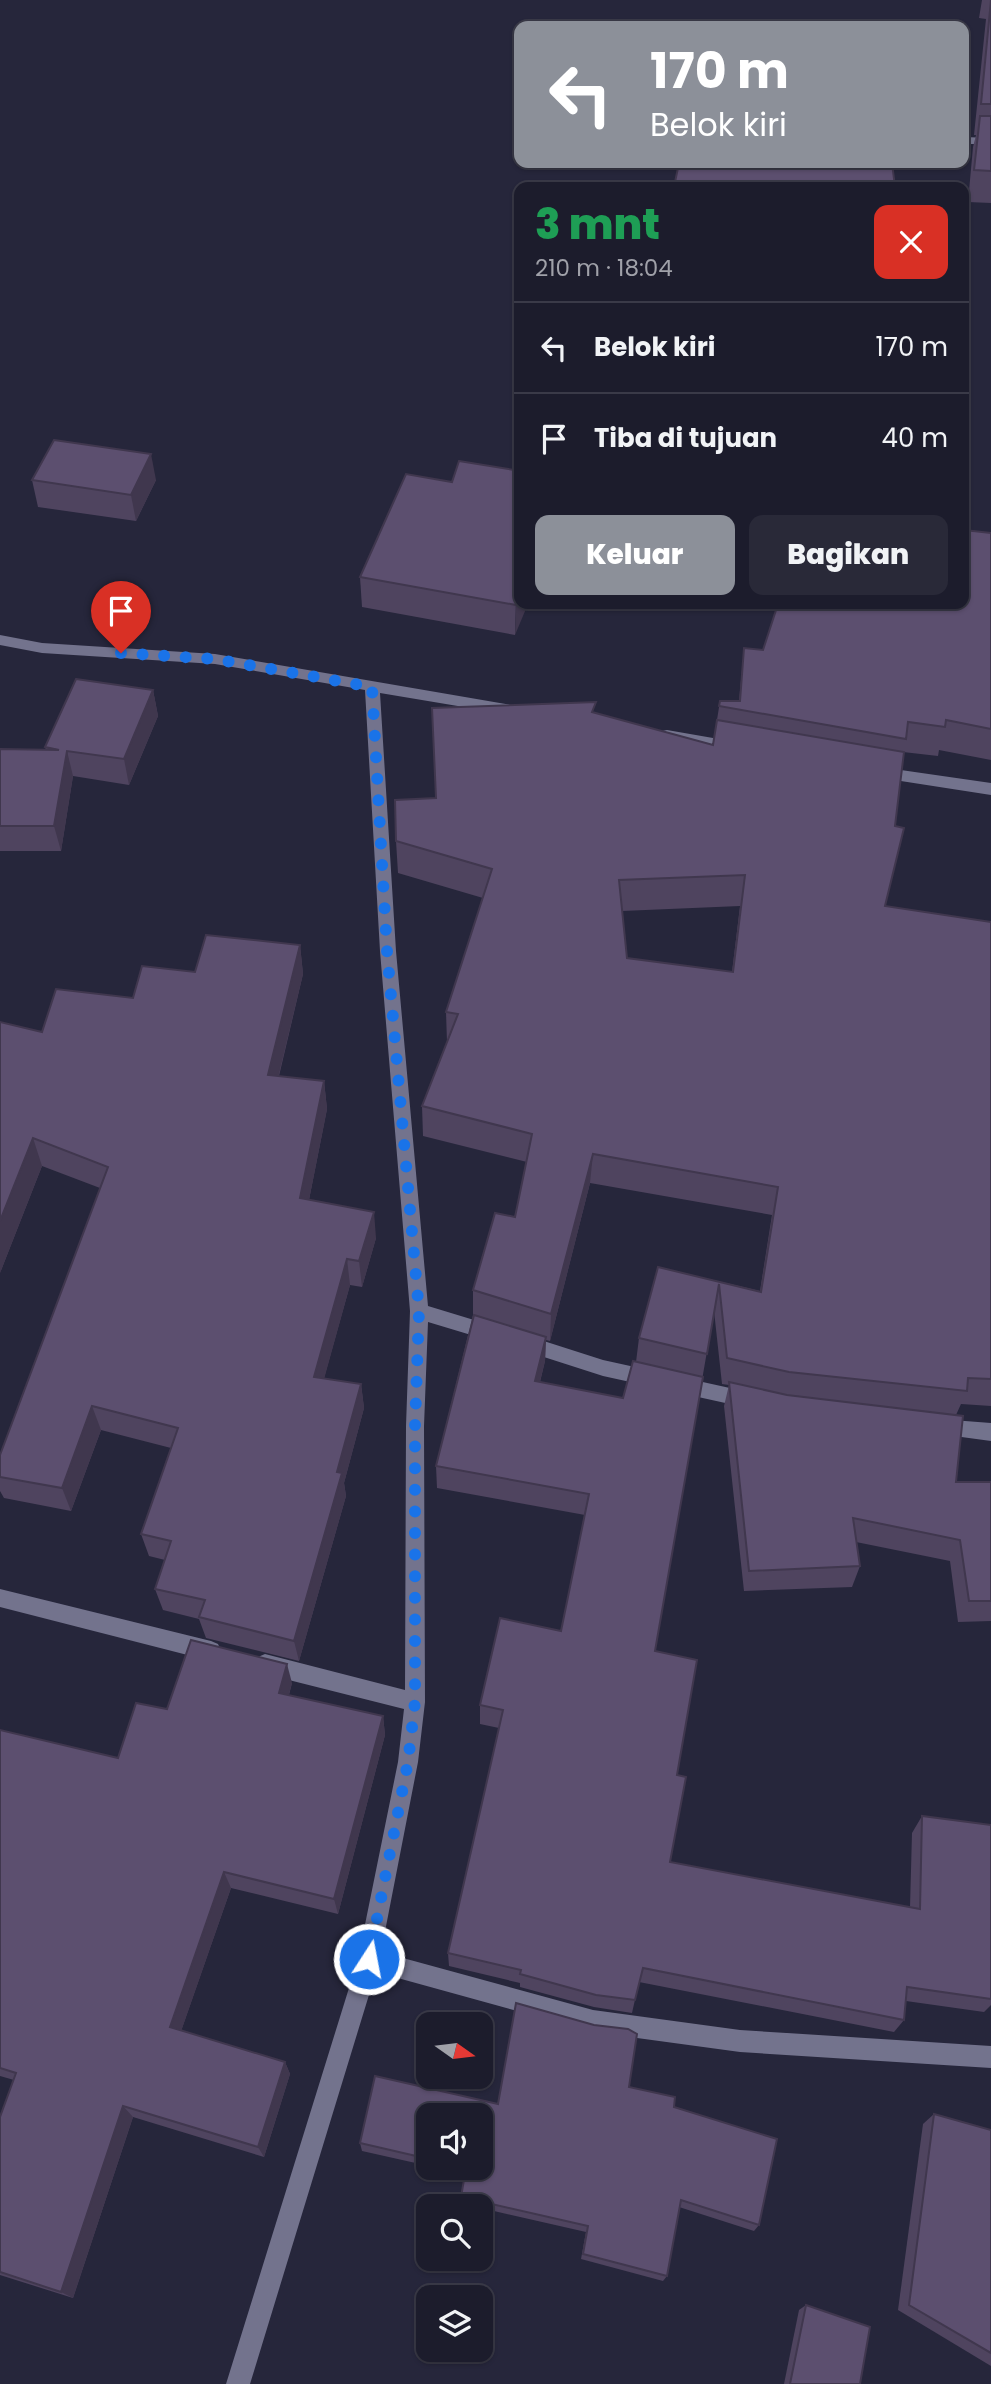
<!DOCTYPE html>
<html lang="id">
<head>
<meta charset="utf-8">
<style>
	body { margin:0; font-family:Poppins,sans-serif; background:#292938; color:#f1f3f6; height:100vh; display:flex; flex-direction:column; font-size:26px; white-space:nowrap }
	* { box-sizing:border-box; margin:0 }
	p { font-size:23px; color:#a0a1a9 }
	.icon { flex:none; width:38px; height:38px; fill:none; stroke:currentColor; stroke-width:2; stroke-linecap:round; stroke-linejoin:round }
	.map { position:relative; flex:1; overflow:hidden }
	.panel { position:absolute; left:514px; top:182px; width:455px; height:427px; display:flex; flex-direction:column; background:#1c1c2c; border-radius:14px; box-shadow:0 2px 5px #0004,0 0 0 2px #3a3a48 }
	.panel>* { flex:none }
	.top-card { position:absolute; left:514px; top:21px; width:455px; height:147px; border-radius:14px; box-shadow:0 2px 5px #0004,0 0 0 2px #3a3a48; background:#8c9099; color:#fff; overflow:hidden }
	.needle { width:46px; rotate:104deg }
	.fabs { position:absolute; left:416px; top:2012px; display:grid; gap:14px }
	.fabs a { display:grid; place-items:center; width:77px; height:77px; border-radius:14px; background:#1c1c2c; box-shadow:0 2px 5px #0004,0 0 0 2px #3a3a48; font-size:35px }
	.pin { position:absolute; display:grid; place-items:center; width:60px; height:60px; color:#fff; margin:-72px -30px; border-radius:50% 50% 50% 0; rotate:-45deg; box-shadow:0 0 7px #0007 }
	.pin .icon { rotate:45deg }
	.me { position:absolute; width:77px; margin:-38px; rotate:11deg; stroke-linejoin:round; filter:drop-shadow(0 0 5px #0008) }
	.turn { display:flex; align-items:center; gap:24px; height:147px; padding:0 21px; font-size:32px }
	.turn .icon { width:91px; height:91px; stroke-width:2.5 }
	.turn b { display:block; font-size:49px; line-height:60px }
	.round { display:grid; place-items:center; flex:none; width:74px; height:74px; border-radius:14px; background:#292938 }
	.headline { display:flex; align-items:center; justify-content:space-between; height:119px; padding:0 21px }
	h1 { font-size:42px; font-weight:800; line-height:52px; color:#1e9e55 }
	.cta { display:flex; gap:14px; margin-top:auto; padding:14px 21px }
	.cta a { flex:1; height:80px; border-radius:14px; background:#8c9099; color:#fff; font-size:28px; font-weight:800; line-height:80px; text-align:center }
	.cta a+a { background:#292938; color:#f1f3f6 }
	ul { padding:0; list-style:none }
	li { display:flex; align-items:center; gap:21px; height:91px; padding:0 21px; border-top:2px solid #3a3a48 }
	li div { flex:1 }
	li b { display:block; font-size:26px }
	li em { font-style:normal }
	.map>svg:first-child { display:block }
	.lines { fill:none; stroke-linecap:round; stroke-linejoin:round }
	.street { fill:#73738d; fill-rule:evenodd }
	.wall { fill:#4f445f; fill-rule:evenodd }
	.shaded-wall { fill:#40374e }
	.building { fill:#5c4f6f; stroke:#40374e; stroke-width:2; fill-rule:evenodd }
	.route { stroke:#1a73e8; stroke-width:12; stroke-dasharray:0 21.6 }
</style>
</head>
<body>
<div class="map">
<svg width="991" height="2384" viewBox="0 0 991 2384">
	<rect width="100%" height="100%" fill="#26263b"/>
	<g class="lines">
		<g class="street">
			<polygon points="964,137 991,138 991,144 964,144"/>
			<polygon points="0,635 42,643 215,654 511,705 518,710 511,715 380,693 396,951 428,1306 497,1327 500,1333 497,1339 491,1341 428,1322 424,1426 425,1702 418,1762 381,1952 593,2010 740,2030 991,2046 991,2068 740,2052 593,2032 376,1972 250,2384 226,2384 358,1959 398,1762 404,1709 265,1674 258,1671 255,1664 258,1657 265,1654 405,1690 406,1426 410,1311 380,951 365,690 215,664 42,653 0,645"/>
			<polygon points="667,730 736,742 744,747 736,752 662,739 660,735 662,731"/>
			<polygon points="880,767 991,783 991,795 875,777 872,773 875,769"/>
			<polygon points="525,1335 603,1360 653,1371 660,1373 662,1379 660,1385 653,1387 603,1376 519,1349 516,1343 519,1337"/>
			<polygon points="680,1377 748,1392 755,1394 757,1400 755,1406 748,1408 680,1393 673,1391 671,1385 673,1379"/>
			<polygon points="939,1419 991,1423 991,1441 932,1433 930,1427 932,1421"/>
			<polygon points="0,1589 211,1641 218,1644 221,1651 218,1658 211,1661 0,1607"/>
		</g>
	</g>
	<g class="wall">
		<polygon points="982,0 991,0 991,203 968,202 973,147 976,135 974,135 986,19 979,18"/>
		<polygon points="892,163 895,187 674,187"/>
		<polygon points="520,471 515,635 362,607 360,577 452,482"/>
		<polygon points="32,480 156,480 136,521 38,507"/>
		<path d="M991,533v227l-52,-10 -1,6 -35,-4 -18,154 106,16v484l-30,-2 -5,11v67h35v139l-33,1 -8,-61 -94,-19 4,24 -8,21 -108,4 -20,-185 5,-21 -7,-1 -8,-73 -59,340 22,124 -7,87 240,45 2,-74 10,-17 69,9v180l-7,7 -78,-11 -2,19 -10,12 -255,-50 -7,31 -38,-6 -74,-20v-4l-71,-17 -1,-13 51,-225 -19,-4v-19l81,-74 24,-116 -148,-27 -1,-22 37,-151v-25l42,-73 12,-55 -104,-26 -1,-30 25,-64 -1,-30 37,-114 -85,-25 -2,-32 40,-43 160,-85 117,32 7,-44h19l5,-53 19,2zM740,906l-8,66 -105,-14 -5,-47zM590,1183l182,32 -12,76 -102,-24 -19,71 -3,24 -13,36 -83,-16 5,-21 1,-21 4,1z"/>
		<polygon points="153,690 158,716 129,785 73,776 61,851 0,851 0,749 46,750 45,747"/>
		<polygon points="300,945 303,974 279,1076 324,1081 327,1109 309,1200 376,1238 362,1287 350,1285 324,1378 361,1384 364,1408 344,1483 346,1496 299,1661 206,1638 199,1619 163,1610 155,1589 165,1560 149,1556 141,1534 171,1448 101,1430 71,1511 4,1498 0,1491 0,1455 100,1188 42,1166 0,1273 42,1032 133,998 195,972"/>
		<polygon points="292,1683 289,1695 383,1716 385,1735 338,1914 231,1888 181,2031 285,2062 290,2074 264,2157 133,2117 73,2298 0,2275 0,2117 14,2080 0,2076 0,1730 118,1758 167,1709"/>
		<polygon points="516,2003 594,2025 628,2029 637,2034 629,2087 675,2097 674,2107 777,2139 759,2225 754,2231 679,2207 667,2276 663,2281 581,2259 586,2232 481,2208 481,2207 462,2203 461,2197 465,2175 438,2168 481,2168 481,2116 429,2116 429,2166 362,2151 360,2143 375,2076 498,2104"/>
		<polygon points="934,2114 991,2130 991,2366 898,2310 923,2124"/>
		<polygon points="806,2305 860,2384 784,2384 799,2310"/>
	</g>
	<g class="shaded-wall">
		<polygon points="151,454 156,480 136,521 131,495"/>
		<polygon points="520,595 520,604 528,604 515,635 516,605"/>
		<polygon points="153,690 158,716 129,785 124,759"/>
		<polygon points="67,751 73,776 61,851 54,826"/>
		<polygon points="300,945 303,974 272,1103 268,1075"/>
		<polygon points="324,1081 327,1109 304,1225 300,1198"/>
		<polygon points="33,1138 42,1166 0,1273 0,1221"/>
		<polygon points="593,1154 590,1183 550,1341 551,1314"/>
		<polygon points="374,1212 376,1238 362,1287 359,1261"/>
		<polygon points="347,1259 350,1285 318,1401 314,1377"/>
		<polygon points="546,1337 545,1361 534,1405 535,1381"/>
		<polygon points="361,1384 364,1408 344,1483 346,1496 299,1661 294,1641 337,1472"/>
		<polygon points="92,1406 101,1430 71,1511 62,1488"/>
		<polygon points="287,1664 292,1683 284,1712 279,1693"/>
		<polygon points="383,1716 385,1735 338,1914 334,1899"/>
		<polygon points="224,1872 231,1888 178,2040 170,2027"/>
		<polygon points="285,2062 290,2074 264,2157 258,2147"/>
		<polygon points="123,2106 133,2117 73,2298 61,2292"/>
	</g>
	<g class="building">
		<polygon points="991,0 991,104 981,104"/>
		<polygon points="980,116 991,116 991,171 974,170"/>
		<polygon points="679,163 892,163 895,187 731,182 730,187 674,187"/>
		<polygon points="54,440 151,454 131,495 32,480"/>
		<polygon points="459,461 520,471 520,595 516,605 360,577 406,474 452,482"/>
		<polygon points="964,530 991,533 991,729 946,720 945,727 908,722 906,739 719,706 720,701 740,701 744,648 763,650 778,604 964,604"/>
		<polygon points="76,679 153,690 124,759 67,751 54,826 0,826 0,749 59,750 45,747"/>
		<path d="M596,702l-4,10 121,33 4,-25 187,32 -9,74 9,2 -19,78 106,16v457l-23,-1 -1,13 -178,-19 -62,-14 -8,-74 -12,70 -68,-16 19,-71 103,25 17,-105 -185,-33 -42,160 -78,-24 22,-77 20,4 17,-83 -110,-28 36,-92 -12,-2 46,-143 -96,-28 -1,-41 41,-2 -4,-90zM745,875l-12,97 -106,-14 -8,-78z"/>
		<polygon points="206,935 300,945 268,1075 324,1081 300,1198 374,1212 359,1261 347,1259 314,1377 361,1384 337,1472 342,1473 294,1641 199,1617 205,1600 155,1589 171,1541 141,1534 178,1428 92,1406 62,1488 0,1477 0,1455 108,1167 33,1138 0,1221 0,1022 42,1032 56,989 133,998 142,966 195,972"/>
		<polygon points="474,1315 546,1337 535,1381 623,1398 633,1361 703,1377 655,1651 697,1660 677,1775 686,1777 670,1862 920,1909 922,1816 991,1825 991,1999 907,1987 904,2020 643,1968 635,2000 596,1995 520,1974 521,1970 448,1953 503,1710 480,1705 500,1618 561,1631 589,1494 436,1466"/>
		<polygon points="729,1382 787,1395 963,1416 956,1482 991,1482 991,1601 969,1601 960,1540 853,1518 860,1566 749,1571"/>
		<polygon points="191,1640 287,1664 279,1693 383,1716 334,1899 224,1872 170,2027 285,2062 258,2147 123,2106 61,2292 0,2272 0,2117 16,2073 0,2068 0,1730 118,1758 136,1703 167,1709"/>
		<polygon points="516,2003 594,2025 628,2029 637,2034 629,2087 675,2097 674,2107 777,2139 759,2225 681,2200 667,2276 583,2254 588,2226 461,2197 466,2168 481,2168 481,2116 429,2116 429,2159 360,2143 375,2076 498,2104"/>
		<polygon points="934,2114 991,2130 991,2353 909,2305"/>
		<polygon points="806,2305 870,2327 860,2384 790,2384"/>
	</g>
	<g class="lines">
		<polyline class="route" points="121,653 215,659 372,687 387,951 419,1311 415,1426 415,1702 408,1762 369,1959"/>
	</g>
</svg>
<div class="fabs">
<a><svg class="needle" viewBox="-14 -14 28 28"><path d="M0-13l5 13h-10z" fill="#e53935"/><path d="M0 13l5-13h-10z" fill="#a0a1a9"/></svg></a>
<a><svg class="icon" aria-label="sound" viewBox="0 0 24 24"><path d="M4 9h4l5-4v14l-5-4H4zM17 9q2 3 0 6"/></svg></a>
<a><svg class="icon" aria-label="search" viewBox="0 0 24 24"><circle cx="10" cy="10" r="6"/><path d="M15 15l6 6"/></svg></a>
<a><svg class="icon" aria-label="layers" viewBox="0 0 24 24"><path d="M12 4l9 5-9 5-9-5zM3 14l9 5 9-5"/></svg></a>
</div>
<div class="pin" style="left:121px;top:653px;background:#d93025"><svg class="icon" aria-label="arrive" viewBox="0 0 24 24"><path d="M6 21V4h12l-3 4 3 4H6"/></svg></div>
<svg class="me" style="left:369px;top:1959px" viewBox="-20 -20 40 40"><circle r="17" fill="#1a73e8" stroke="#fff" stroke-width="3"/><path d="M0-11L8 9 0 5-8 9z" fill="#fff"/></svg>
<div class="top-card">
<div class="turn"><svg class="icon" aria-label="left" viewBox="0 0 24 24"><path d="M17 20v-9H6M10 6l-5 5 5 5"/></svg><div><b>170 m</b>Belok kiri</div></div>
</div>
<section class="panel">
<div class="headline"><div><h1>3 mnt</h1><p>210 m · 18:04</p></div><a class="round" style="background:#d93025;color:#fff"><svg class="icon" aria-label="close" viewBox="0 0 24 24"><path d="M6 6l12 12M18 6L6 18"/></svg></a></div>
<ul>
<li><svg class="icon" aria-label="left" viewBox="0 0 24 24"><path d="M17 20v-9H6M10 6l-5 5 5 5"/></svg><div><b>Belok kiri</b></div><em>170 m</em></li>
<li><svg class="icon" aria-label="arrive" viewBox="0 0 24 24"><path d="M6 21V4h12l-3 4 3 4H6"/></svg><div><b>Tiba di tujuan</b></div><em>40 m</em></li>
</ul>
<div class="cta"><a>Keluar</a><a>Bagikan</a></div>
</section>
</div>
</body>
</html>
